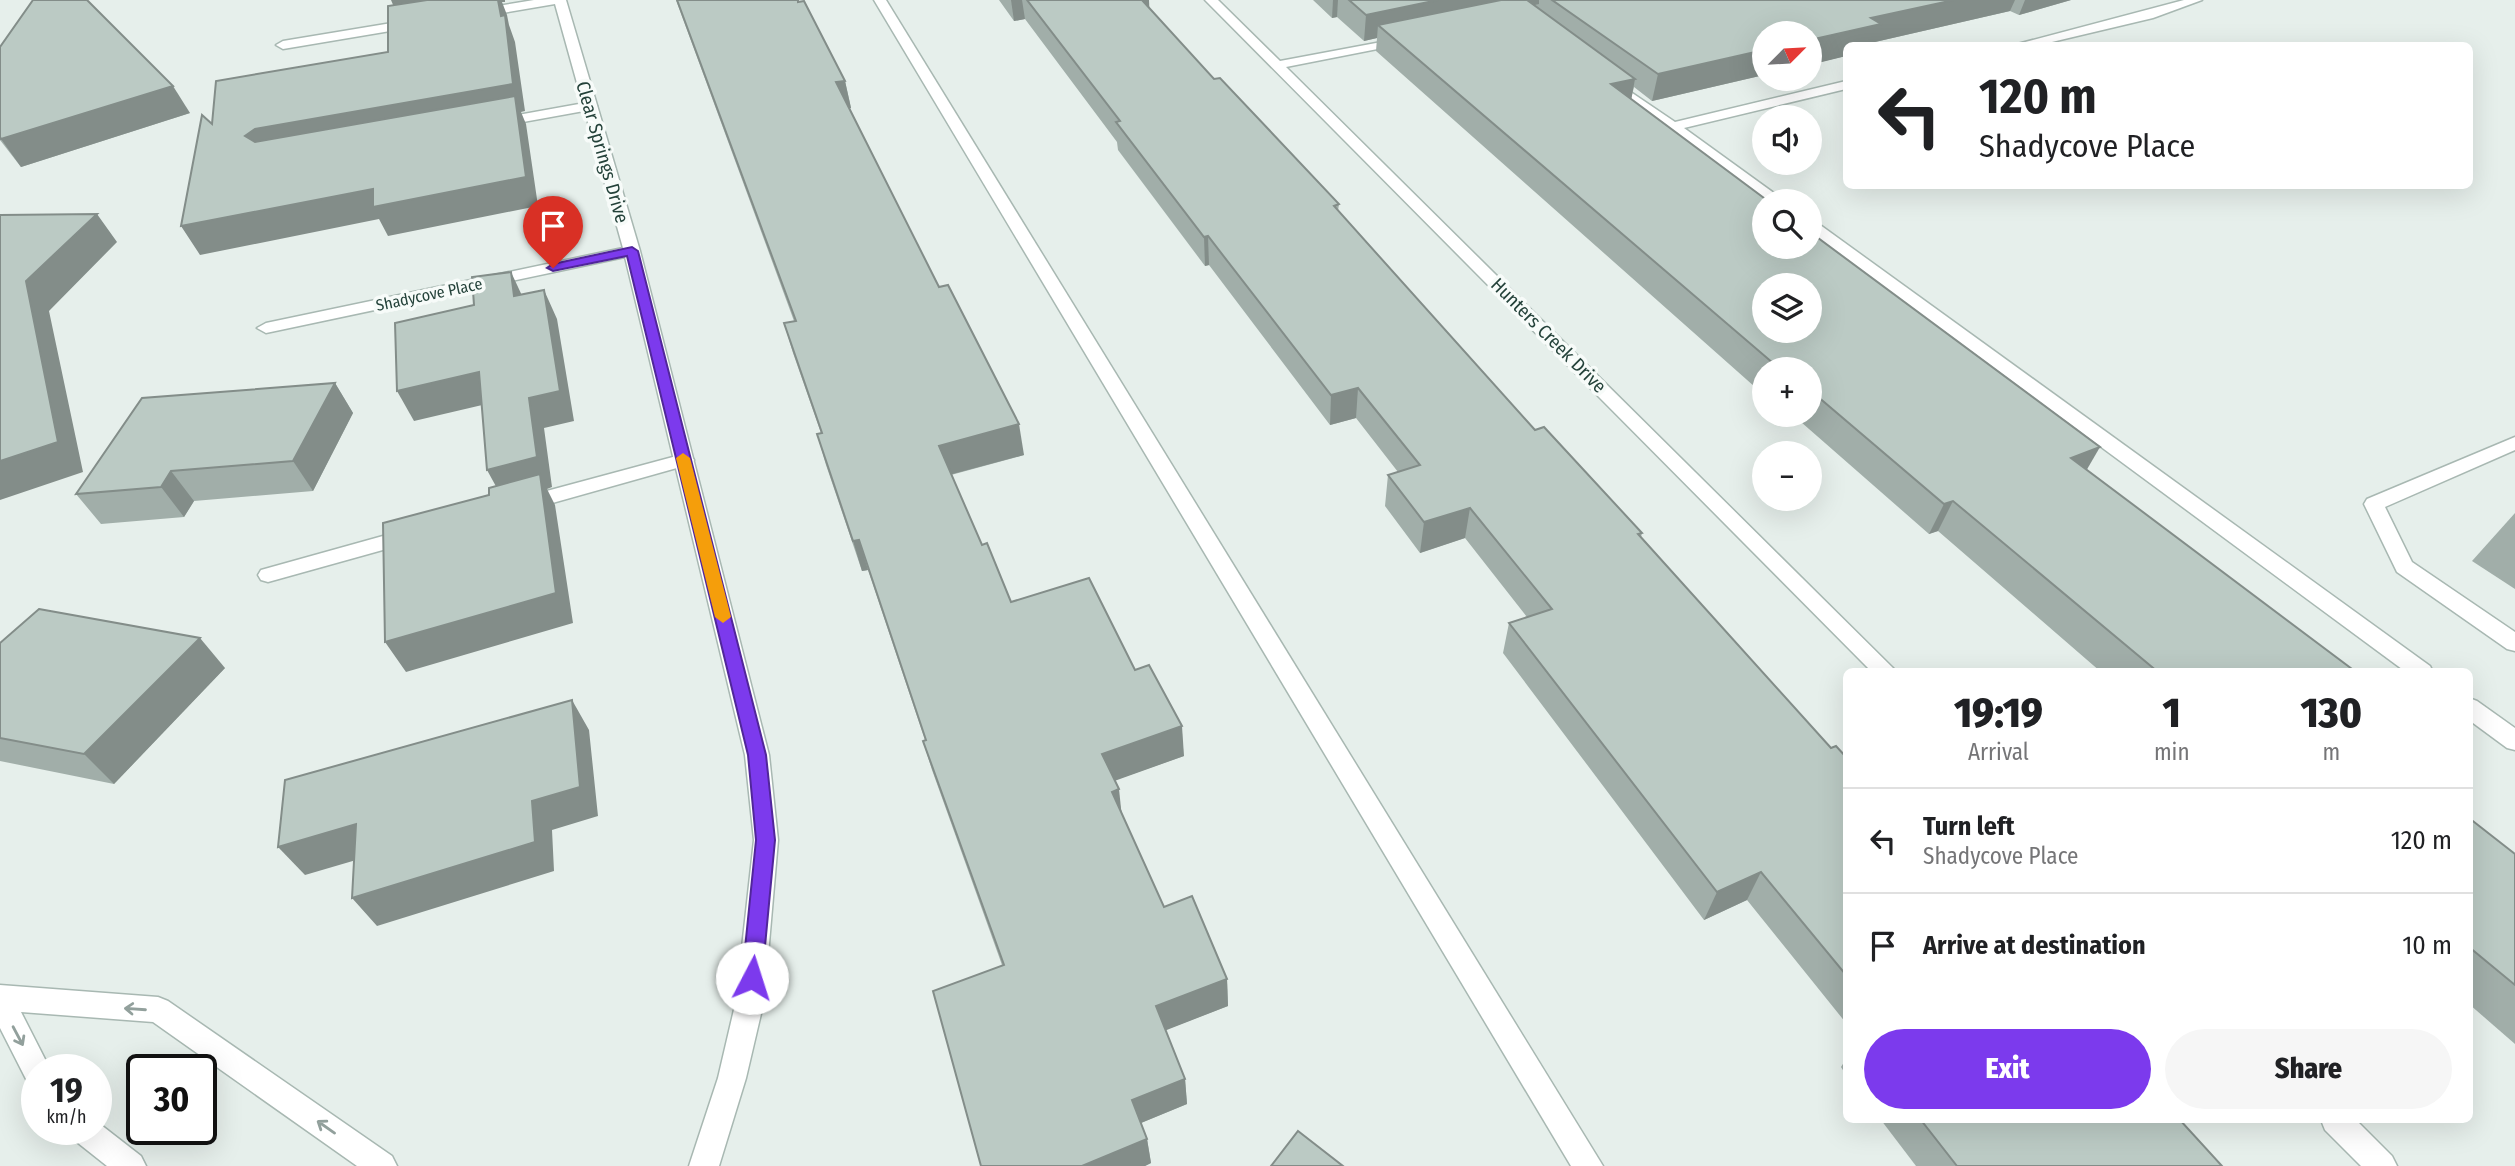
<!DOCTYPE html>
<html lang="en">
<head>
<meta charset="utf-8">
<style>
	body { margin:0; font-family:"Fira Sans Condensed",sans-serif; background:#f6f6f6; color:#202124; height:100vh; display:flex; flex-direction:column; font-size:26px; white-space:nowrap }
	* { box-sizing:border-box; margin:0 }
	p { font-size:23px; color:#757577 }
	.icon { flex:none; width:38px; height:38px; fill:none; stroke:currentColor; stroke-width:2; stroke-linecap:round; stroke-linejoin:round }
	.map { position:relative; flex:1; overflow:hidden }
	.panel { position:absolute; left:1843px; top:668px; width:630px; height:455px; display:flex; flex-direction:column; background:#fff; border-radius:10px; box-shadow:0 7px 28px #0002 }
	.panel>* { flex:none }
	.banner { position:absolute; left:1843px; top:42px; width:630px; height:147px; border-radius:10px; box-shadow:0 7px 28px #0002; background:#fff; color:#202124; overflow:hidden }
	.needle { width:46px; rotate:66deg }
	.controls { position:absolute; left:1752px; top:21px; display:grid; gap:14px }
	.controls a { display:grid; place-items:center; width:70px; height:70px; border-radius:50%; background:#fff; box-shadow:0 7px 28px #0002; font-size:35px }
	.speed { position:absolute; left:21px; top:1054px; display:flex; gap:14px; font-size:35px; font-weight:700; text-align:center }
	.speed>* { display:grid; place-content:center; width:91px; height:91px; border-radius:50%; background:#fff; box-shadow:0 7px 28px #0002; line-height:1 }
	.speed small { font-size:18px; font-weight:400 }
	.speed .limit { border:4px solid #111; border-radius:10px; background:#fff; color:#111 }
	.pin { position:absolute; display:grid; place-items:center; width:60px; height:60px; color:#fff; margin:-72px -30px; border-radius:50% 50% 50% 0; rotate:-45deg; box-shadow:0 0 7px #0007 }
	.pin .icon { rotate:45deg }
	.me { position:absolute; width:77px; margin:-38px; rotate:5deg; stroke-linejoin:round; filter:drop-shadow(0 0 5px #0008) }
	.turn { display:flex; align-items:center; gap:24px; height:147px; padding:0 21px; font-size:32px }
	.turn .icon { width:91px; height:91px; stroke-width:2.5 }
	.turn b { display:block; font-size:49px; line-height:60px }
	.eta { display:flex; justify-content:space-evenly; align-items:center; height:119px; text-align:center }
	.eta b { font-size:42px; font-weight:800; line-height:49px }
	.primary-button { display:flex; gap:14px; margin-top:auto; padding:14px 21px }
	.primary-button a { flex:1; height:80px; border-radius:42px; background:#7c3aed; color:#fff; font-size:28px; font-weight:800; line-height:80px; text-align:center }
	.primary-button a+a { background:#f6f6f6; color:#202124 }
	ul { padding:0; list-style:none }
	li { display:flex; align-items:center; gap:21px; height:105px; padding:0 21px; border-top:2px solid #e0e0e0 }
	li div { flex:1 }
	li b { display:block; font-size:26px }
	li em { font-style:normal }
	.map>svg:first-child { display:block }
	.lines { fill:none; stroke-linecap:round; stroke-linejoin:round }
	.service-casing { stroke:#a8b8b2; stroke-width:3 }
	.minor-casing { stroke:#a8b8b2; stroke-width:3 }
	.tertiary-casing { stroke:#a8b8b2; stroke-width:3 }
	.service { fill:#fff; fill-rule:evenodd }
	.minor { fill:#fff; fill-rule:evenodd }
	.tertiary { fill:#fff; fill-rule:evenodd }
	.wall { fill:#a1aea9 }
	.shaded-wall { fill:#838d89 }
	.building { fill:#bbcac4; stroke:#838d89; stroke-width:2; fill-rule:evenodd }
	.oneway { stroke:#92a09c }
	.route { fill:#7c3aed; stroke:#51269a; stroke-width:2 }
	.slow { fill:#f59e0b }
	.labels { text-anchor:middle; stroke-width:7; stroke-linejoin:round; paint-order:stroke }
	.far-street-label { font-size:16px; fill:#24423a; stroke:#f7fbf9 }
	.street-label { font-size:19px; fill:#24423a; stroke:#f7fbf9 }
</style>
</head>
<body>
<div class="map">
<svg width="2515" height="1166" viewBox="0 0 2515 1166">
	<rect width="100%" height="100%" fill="#e6efeb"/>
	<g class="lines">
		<g class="service-casing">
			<g id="service">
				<polygon points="874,0 886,0 1603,1166 1571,1166"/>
				<polygon points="2184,0 2202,0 2153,18 2035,46 2010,46"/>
				<polygon points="1610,78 1675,122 1846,81 1846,89 1684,128 1785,201 1767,201 1605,85 1605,79"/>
				<polygon points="590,102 597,106 595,109 496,127 489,123 496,119"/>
				<polygon points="1810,220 1816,222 2430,666 2433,672 2406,672 1810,232"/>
				<polygon points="2515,437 2515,450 2385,507 2412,562 2515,632 2515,651 2507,649 2397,572 2364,504 2367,499"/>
				<polygon points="684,454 691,456 694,460 691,464 524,511 517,509 514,504 517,499"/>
				<polygon points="408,529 415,531 418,536 415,541 268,582 261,580 258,575 261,570"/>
				<polygon points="2469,698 2477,701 2515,728 2515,750 2507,748 2469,720"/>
			</g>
		</g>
		<g class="minor-casing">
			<g id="minor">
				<polygon points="534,0 566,0 640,251 769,755 778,840 764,1001 746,1078 719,1166 689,1166 718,1078 736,1001 754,840 745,755 625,257 266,333 257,328 266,323 623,248 555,4 479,17 473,13 479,9"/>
				<polygon points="1205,0 1218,0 1280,61 1408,37 1408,43 1403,44 1286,67 1897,672 1872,672"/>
				<polygon points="416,19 420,20 420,26 283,49 276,45 283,41"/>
				<polygon points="2321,1120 2356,1120 2392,1156 2397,1166 2361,1166 2325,1130"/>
			</g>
		</g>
		<g class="tertiary-casing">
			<g id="tertiary">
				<polygon points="0,985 158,997 168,1001 392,1156 397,1166 357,1166 153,1022 21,1012 50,1069 37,1069 37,1085 27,1081 0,1028"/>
				<polygon points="96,1121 141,1156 146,1166 107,1166 73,1139 69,1129 96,1129"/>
			</g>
		</g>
		<use href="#service" class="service"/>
		<use href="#minor" class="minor"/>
		<use href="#tertiary" class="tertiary"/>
	</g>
	<g class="wall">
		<polygon points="676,0 798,0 845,81 851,108 849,108 1024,455 951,475 982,545 1011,602 1135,670 1184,756 1115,780 1122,814 1164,907 1227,979 1228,1006 1165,1030 1185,1079 1187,1104 1141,1123 1147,1139 1151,1163 1145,1166 981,1166 1002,965 932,770 923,741 925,740 868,570 862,571 826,465 817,434 821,433 793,353 784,323 794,321"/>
		<polygon points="999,0 1149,0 1149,9 1214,79 1339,204 1338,211 1535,430 1642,533 1641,537 1831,748 1846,757 1846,1023 1747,900 1704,920 1503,653 1509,623 1527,617 1465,538 1420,553 1385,506 1388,475 1398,472 1356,418 1330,425 1209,265 1205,266 1118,150 1117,142 1025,19 1014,21"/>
		<polygon points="1313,0 2071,0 2019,15 2010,11 1875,42 1846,46 1846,56 1652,101 1634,87 1631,99 2087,470 2356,672 2101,672 1938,531 1929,534 1793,415 1810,415 1810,369 1764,369 1764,395 1376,51 1377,38 1364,41 1337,17 1332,18"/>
		<polygon points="0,47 190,113 21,167 0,140"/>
		<polygon points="335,383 353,413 313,491 194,501 184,517 101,524 76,494"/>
		<polygon points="2515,513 2515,589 2472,561"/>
		<polygon points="0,643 225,668 114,784 0,761"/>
		<polygon points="2469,818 2515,854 2515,1044 2469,1004"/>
		<polygon points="1846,1059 1846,1075 1841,1067"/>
		<polygon points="1881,1120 2180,1120 2222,1166 1916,1166"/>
	</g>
	<g class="shaded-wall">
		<polygon points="391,0 505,0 505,2 502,2 507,15 509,25 515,42 525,111 521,112 526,124 538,206 388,236 379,219 200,255 181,226 373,189 526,177 271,156 245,136 255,129 501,16 399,19"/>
		<polygon points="1011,0 1022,0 1025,19 1014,21"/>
		<polygon points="1141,0 1149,0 1150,24"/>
		<polygon points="1333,0 1338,0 1337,17 1332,18"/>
		<polygon points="1438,0 1506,0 1378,25 1377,38 1364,41 1366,15"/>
		<polygon points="1524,0 1539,0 1539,4 1522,8"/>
		<polygon points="1954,0 2015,0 2010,11 1875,42 1874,46 1846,46 1846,56 1810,65 1810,40 1871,18"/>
		<polygon points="2025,0 2071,0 2019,15"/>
		<polygon points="1764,50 1764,75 1652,101 1658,74"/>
		<polygon points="1635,79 1630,106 1611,84"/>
		<polygon points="845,81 851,108 842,110 836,82"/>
		<polygon points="173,86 190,113 21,167 1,139"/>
		<polygon points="97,214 117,242 49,311 83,472 0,500 0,461 26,281"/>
		<polygon points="1208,236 1209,265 1205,266 1204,237"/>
		<polygon points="511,272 525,302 514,296"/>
		<polygon points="544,290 557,319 574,421 544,428 552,487 547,489 555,505 573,623 406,672 385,642 504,501 487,470 529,398"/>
		<polygon points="479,372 495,402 414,421 397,391"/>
		<polygon points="335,383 353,413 313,491 293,461"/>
		<polygon points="1358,388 1356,418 1330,425 1331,395"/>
		<polygon points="1019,424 1024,455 945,476 939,446"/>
		<polygon points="2100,447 2082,478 2071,458"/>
		<polygon points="171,471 194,501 184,517 161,487"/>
		<polygon points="1953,501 1938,531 1929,534 1944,504"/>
		<polygon points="1470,508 1465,538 1420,553 1424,522"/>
		<polygon points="859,540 868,570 862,571 853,541"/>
		<polygon points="200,638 225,668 114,784 84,754"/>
		<polygon points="572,700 589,730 598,816 552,830 554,871 377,926 352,898 532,801"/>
		<polygon points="1182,726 1184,756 1106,784 1102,754"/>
		<polygon points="1119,789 1122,818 1112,792"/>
		<polygon points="356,824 380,853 305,875 278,847"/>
		<polygon points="1761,872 1747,900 1704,920 1717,892"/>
		<polygon points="1227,979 1228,1006 1159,1033 1156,1006"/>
		<polygon points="1185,1079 1187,1104 1136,1125 1132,1100"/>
		<polygon points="1147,1139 1151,1163 1145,1166 1082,1166"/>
	</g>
	<g class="building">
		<polygon points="33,0 87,0 173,86 1,139 0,137 0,47"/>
		<polygon points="427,0 498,0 501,16 505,15 513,84 255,129 245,136 255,142 515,96 526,177 373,207 373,189 181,226 202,115 212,124 216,81 388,52 388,6"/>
		<polygon points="677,0 798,0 798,2 804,1 845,81 836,82 939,287 948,285 1019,424 939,446 982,545 987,543 1011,602 1089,578 1135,670 1149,665 1182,726 1102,754 1119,789 1112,792 1164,907 1192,896 1227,979 1156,1006 1185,1079 1132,1100 1147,1139 1082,1166 981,1166 933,991 1004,965 923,741 926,740 859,540 853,541 817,434 822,433 784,323 796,321"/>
		<polygon points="1027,0 1142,0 1214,79 1220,78 1339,204 1334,206 1535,430 1544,427 1642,533 1638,534 1831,748 1836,746 1846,757 1846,975 1761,872 1717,892 1509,623 1552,609 1470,508 1424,522 1388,475 1420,465 1358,388 1331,395 1208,236 1204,237 1116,122 1120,121"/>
		<polygon points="1349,0 1438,0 1366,15"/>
		<path d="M1501,0h26l108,79 -24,5 157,117h-4v46h46v-15l290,215 -29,11 285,214h-198l-205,-171 -9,3 -134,-114v-21h-30l-402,-344zM1764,285h46v46h-46z"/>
		<polygon points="1552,0 1954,0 1871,18 1881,24 1810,40 1810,33 1764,33 1764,50 1658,74"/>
		<polygon points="97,214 26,281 58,442 0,461 0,215"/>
		<polygon points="511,272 514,296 544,290 560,391 529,398 537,457 487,470 479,372 397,391 395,323 474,305 472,277"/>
		<polygon points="335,383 293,461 171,471 161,487 76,494 142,398"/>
		<polygon points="540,474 556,593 385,642 383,523 489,495 489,488"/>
		<polygon points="39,609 200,638 84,754 0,738 0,643"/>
		<polygon points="572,700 580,787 532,801 535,842 352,898 356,824 278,847 285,780"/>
		<polygon points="2469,818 2515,854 2515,985 2469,947"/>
		<polygon points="1921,1120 2180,1120 2222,1166 1957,1166"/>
		<polygon points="1298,1131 1343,1166 1271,1166"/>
	</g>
	<defs><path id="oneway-shaft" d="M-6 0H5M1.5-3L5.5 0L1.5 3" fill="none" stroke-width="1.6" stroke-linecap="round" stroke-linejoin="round" transform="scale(1.75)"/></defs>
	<g class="oneway">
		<use href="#oneway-shaft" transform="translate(135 1009) rotate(-176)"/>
		<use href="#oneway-shaft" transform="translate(18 1036) rotate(62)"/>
		<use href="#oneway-shaft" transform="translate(326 1127) rotate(-145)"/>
	</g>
	<polygon class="route" points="632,247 638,251 766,755 775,840 762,978 759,984 752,987 745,984 742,978 756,840 748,755 627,256 553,271 547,268 553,264"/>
	<polygon class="slow" points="683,453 690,458 731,617 723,623 715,617 676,458"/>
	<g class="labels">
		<g class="far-street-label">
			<text transform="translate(429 294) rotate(-12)" y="6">Shadycove Place</text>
		</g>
		<g class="street-label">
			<text transform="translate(603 152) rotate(74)" y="7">Clear Springs Drive</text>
			<text transform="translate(1549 335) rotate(45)" y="7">Hunters Creek Drive</text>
		</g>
	</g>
</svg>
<div class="controls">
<a><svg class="needle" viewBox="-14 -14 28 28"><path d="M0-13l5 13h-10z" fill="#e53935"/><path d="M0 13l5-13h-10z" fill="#757577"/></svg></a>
<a><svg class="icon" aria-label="sound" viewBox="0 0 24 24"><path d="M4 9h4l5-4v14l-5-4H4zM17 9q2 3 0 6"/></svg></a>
<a><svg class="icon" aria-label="search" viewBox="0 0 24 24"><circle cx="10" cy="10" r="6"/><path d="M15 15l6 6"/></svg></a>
<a><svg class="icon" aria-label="layers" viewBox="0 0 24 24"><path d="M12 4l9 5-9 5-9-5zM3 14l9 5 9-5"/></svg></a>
<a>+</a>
<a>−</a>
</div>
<div class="speed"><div>19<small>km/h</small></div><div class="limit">30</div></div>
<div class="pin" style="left:553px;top:268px;background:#d93025"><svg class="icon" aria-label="arrive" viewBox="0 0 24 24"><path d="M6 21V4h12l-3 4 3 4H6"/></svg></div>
<svg class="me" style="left:752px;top:978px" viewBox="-20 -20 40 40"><circle r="19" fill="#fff"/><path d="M0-13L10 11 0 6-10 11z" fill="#7c3aed"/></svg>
<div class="banner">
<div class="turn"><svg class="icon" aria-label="left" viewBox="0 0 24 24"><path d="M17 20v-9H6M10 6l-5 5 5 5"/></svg><div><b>120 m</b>Shadycove Place</div></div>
</div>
<section class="panel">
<div class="eta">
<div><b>19:19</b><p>Arrival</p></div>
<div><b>1</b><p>min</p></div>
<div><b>130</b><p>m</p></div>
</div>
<ul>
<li><svg class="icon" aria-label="left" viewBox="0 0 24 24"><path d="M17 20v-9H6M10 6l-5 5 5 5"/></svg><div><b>Turn left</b><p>Shadycove Place</p></div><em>120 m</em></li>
<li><svg class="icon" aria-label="arrive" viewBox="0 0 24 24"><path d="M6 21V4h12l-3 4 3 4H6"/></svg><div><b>Arrive at destination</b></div><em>10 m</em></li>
</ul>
<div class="primary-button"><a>Exit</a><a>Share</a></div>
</section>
</div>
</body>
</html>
